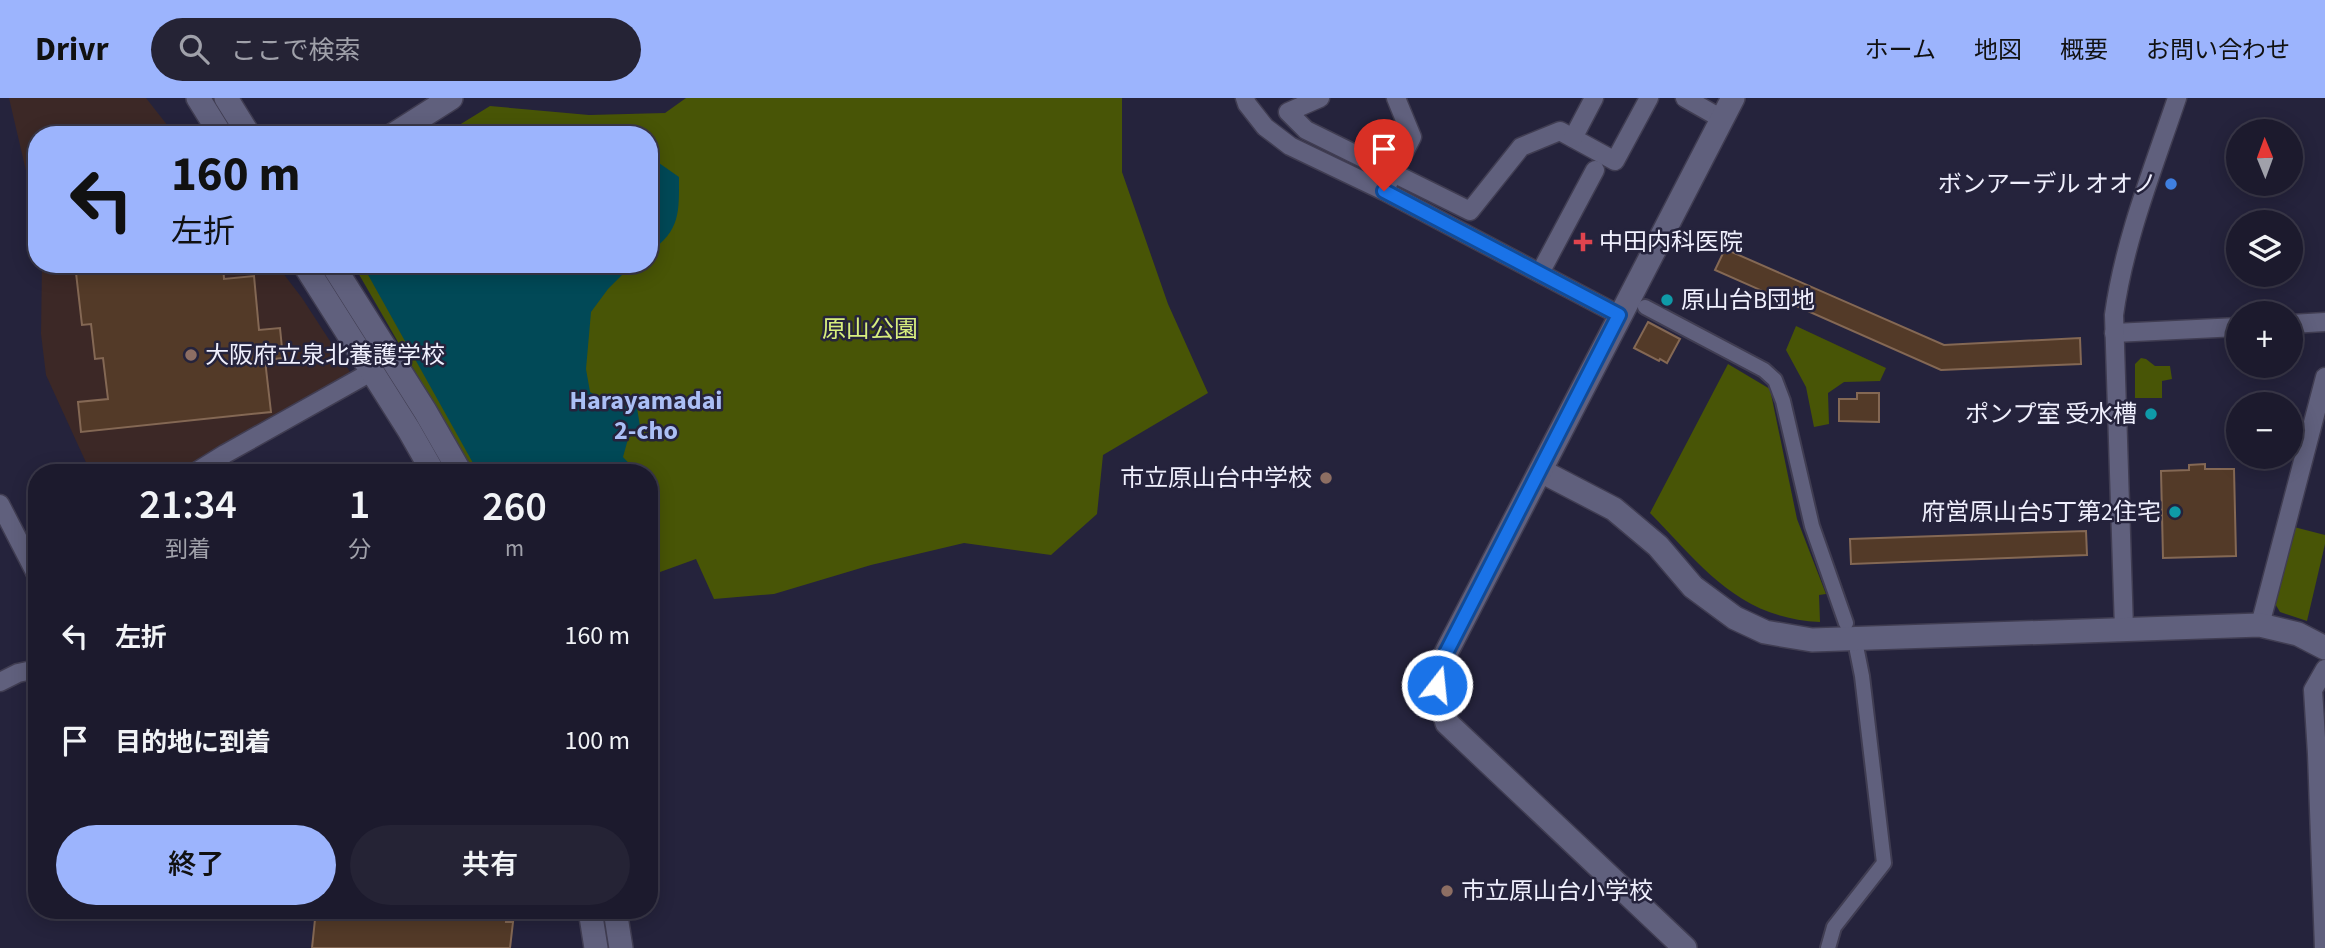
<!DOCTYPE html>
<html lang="ja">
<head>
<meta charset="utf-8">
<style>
	body { margin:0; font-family:"Source Sans 3","Noto Sans JP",sans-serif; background:#252335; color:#f1f3f6; height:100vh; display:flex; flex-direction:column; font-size:26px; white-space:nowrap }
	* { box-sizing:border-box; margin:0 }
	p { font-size:23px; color:#a0a1aa }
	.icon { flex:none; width:38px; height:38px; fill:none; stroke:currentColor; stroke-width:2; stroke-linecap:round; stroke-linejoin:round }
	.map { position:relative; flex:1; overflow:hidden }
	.sheet { position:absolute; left:28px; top:366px; width:630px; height:455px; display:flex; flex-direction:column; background:#1c1a2d; border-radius:28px; box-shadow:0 4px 18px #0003,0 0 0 2px #3a3849 }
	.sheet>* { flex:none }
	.guide { position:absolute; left:28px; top:28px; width:630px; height:147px; border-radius:28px; box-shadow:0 4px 18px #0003,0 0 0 2px #3a3849; background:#9cb4fd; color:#111; overflow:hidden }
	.needle { width:46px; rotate:359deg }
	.tools { position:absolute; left:2226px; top:21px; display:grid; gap:14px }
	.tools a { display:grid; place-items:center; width:77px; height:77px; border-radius:50%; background:#1c1a2d; box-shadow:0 4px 18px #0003,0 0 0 2px #3a3849; font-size:35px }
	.pin { position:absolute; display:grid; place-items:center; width:60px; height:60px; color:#fff; margin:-72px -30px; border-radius:50% 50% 50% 0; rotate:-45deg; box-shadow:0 0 7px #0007 }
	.pin .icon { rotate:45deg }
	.me { position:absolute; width:77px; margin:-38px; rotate:16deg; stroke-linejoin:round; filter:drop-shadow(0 0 5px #0008) }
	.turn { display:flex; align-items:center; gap:24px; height:147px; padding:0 28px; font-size:32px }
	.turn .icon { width:91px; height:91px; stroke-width:2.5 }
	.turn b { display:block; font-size:49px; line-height:60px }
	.eta { display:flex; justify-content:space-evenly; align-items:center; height:119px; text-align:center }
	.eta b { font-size:42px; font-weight:600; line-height:49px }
	.action { display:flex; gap:14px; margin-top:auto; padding:14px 28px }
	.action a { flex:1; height:80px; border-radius:42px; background:#9cb4fd; color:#111; font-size:28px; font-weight:600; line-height:80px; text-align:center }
	.action a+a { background:#252335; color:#f1f3f6 }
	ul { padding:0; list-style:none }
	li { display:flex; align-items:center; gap:21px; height:105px; padding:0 28px }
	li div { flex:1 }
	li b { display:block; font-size:26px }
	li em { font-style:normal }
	header { display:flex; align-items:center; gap:42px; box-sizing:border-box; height:98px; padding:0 35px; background:#9cb4fd; color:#111 }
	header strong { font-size:33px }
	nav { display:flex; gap:38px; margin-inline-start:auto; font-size:24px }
	.search { width:490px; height:63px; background:#252335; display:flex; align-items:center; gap:18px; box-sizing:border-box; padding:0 24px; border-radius:38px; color:#a0a1aa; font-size:26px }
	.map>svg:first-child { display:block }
	.education { fill:#3c2826 }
	.green { fill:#485506 }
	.water { fill:#014957 }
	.building { fill:#533a28; stroke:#846854; stroke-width:2 }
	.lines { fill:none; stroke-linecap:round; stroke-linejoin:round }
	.pedestrian-casing { stroke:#403d52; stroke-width:18 }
	.minor-casing { stroke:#403d52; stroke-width:21 }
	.tertiary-casing { stroke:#403d52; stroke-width:26 }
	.pedestrian { stroke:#60607d; stroke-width:14 }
	.minor { stroke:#60607d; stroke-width:18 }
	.tertiary { stroke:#60607d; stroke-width:23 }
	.route-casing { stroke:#114b97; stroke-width:18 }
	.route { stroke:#1a73e8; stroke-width:12 }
	.shop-dot { fill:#3f7fe0; stroke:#25233c; stroke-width:2.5 }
	.health-dot { fill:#e0444e; stroke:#25233c; stroke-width:2.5 }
	.culture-dot { fill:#0f9aa8; stroke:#25233c; stroke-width:2.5 }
	.education-dot { fill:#8d6e63; stroke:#25233c; stroke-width:2.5 }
	.labels { text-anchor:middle; stroke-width:5; stroke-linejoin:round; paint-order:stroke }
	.poi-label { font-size:24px; fill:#efeffd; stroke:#25233c; text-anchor:end }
	.park-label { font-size:24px; fill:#d7ee7e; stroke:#25233c }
	.neighbourhood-label { font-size:26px; font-weight:bold; fill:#abbff5; stroke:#25233c }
</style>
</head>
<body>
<header>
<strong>Drivr</strong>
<div class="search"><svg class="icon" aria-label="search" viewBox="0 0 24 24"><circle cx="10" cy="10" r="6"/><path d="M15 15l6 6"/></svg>ここで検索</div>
<nav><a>ホーム</a><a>地図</a><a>概要</a><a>お問い合わせ</a></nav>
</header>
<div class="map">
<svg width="2325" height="850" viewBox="0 0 2325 850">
	<rect width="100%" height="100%" fill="#25233c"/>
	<g class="education">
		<polygon points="9,0 146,0 175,37 37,37 37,120"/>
		<polygon points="42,166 276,166 302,200 354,280 183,374 121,374 89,371 46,277 41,236"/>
	</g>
	<g class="green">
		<polygon points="686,0 1122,0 1122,74 1168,206 1208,295 1103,357 1097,416 1051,457 964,445 871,467 774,496 714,501 696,461 649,478 649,374 473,374 353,166 649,166 649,37 443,37 490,8 589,17 665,15"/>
		<polygon points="1796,228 1886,270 1880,283 1844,284 1828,295 1829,326 1814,329 1806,289 1786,252"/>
		<polygon points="2141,260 2146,261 2155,268 2170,268 2172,281 2162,283 2162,300 2135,300 2135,266"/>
		<path d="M1728,266l42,25 27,130 29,75 -7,1 1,27c-82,-4 -117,-55 -170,-109z"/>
		<polygon points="2294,429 2325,437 2325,446 2307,523 2280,514 2274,504"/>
	</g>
	<g class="water">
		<path d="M649,58l30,21c0,34 2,54 -30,75z"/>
		<polygon points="362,166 633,166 608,191 591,214 586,271 590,294 612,306 637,310 640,328 628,341 623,359 637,374 478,374"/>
	</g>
	<g class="building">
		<polygon points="1725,151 1944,247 2080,240 2081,266 1941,272 1715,172"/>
		<polygon points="75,166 223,166 224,181 254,178 259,232 280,230 283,260 265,262 271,314 81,334 78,304 108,301 103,260 95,261 91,226 82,227"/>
		<polygon points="1648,224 1680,241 1667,265 1660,261 1659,263 1634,250"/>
		<polygon points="1857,295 1879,295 1879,324 1839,323 1839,301 1857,301"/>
		<polygon points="2205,366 2205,371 2234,371 2236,458 2163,460 2161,373 2189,372 2189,367"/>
		<polygon points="2086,433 2087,457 1851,466 1850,441"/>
		<polygon points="316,812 507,812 506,824 513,824 510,850 312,850"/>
	</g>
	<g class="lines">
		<g class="pedestrian-casing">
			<g id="pedestrian">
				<polyline points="1645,209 1764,272 1775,282 1783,303 1812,428 1846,525"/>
				<polyline points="1828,850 1834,829 1884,765 1862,578 1857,553"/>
			</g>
		</g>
		<g class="minor-casing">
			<g id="minor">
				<polyline points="1245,0 1247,6 1265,29 1290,48 1384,93 1619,217"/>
				<polyline points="1320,0 1288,14 1306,32 1470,113 1521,49 1560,33 1615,63 1649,0"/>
				<polyline points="1685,0 1722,21"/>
				<polyline points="1573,40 1594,0"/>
				<polyline points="1387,87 1412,39 1396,0"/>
				<polyline points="1540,175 1595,72"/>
				<polyline points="2291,226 2325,224"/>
				<polyline points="2114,235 2238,229"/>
				<polyline points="196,374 225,356 371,274"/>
				<polyline points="0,406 37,478"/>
				<polyline points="2260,527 2325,279"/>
				<path d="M2124,531l-10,-314c10,-74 39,-146 63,-217"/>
				<polyline points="0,584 18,575 37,571"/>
				<polyline points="2324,850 2317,656 2313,592 2325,571"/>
			</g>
		</g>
		<g class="tertiary-casing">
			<g id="tertiary">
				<polyline points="198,0 221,37"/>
				<polyline points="226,0 249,37"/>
				<polyline points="393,37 451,0"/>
				<polyline points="304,166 409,332 433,374"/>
				<polyline points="332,166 425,313 460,374"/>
				<polyline points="1541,373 1614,411 1658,448 1693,489 1735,520 1765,534 1812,542 2260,527 2298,536 2325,550"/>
				<polyline points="590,812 596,850"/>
				<polyline points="615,812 621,850"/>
				<polyline points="1685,850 1447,625 1437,587 1446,555 1733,0"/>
			</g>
		</g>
		<use href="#pedestrian" class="pedestrian"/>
		<use href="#minor" class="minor"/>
		<use href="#tertiary" class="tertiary"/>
	</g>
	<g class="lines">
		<g class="route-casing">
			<polyline id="route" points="1384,93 1619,217 1446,555 1437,587"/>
		</g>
		<use href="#route" class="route"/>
	</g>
	<circle class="shop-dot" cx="2171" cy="86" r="7"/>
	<path class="health-dot" d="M1579.5 133.5h7v7h7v7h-7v7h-7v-7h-7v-7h7z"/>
	<g class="culture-dot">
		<circle cx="1667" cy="202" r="7"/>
		<circle cx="2151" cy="316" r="7"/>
		<circle cx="2175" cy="414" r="7"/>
	</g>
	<g class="education-dot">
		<circle cx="191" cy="257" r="7"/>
		<circle cx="1326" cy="380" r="7"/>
		<circle cx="1447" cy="793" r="7"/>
	</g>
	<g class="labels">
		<g class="poi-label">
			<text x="2157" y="94">ボンアーデル オオノ</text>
			<text x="1599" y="152" text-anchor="start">中田内科医院</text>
			<text x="1681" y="210" text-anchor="start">原山台B団地</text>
			<text x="205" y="265" text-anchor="start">大阪府立泉北養護学校</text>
			<text x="2137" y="324">ポンプ室 受水槽</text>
			<text x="1312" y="388">市立原山台中学校</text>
			<text x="2161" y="422">府営原山台5丁第2住宅</text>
			<text x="1461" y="801" text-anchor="start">市立原山台小学校</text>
		</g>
		<g class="park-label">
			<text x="870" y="239">原山公園</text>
		</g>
		<g class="neighbourhood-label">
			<text x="646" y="311">Harayamadai<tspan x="646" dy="30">2-cho</tspan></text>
		</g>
	</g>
</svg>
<div class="tools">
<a><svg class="needle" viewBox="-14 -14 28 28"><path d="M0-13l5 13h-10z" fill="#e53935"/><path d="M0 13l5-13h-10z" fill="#a0a1aa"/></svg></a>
<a><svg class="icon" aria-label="layers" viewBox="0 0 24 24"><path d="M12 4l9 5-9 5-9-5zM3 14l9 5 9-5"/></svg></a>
<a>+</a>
<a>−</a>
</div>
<div class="pin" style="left:1384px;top:93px;background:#d93025"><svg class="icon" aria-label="arrive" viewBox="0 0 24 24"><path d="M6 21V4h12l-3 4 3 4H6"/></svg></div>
<svg class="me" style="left:1437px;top:587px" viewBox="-20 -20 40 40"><circle r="17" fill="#1a73e8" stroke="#fff" stroke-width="3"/><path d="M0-11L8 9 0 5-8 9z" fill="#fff"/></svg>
<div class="guide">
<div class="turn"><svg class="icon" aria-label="left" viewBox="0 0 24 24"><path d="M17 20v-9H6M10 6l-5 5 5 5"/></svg><div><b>160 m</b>左折</div></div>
</div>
<section class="sheet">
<div class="eta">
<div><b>21:34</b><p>到着</p></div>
<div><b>1</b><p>分</p></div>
<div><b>260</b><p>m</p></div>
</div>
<ul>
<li><svg class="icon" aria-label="left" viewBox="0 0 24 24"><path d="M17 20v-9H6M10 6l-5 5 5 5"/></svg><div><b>左折</b></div><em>160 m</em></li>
<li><svg class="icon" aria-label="arrive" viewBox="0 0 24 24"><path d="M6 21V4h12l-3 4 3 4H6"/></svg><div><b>目的地に到着</b></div><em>100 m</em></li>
</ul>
<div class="action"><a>終了</a><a>共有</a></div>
</section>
</div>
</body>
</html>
